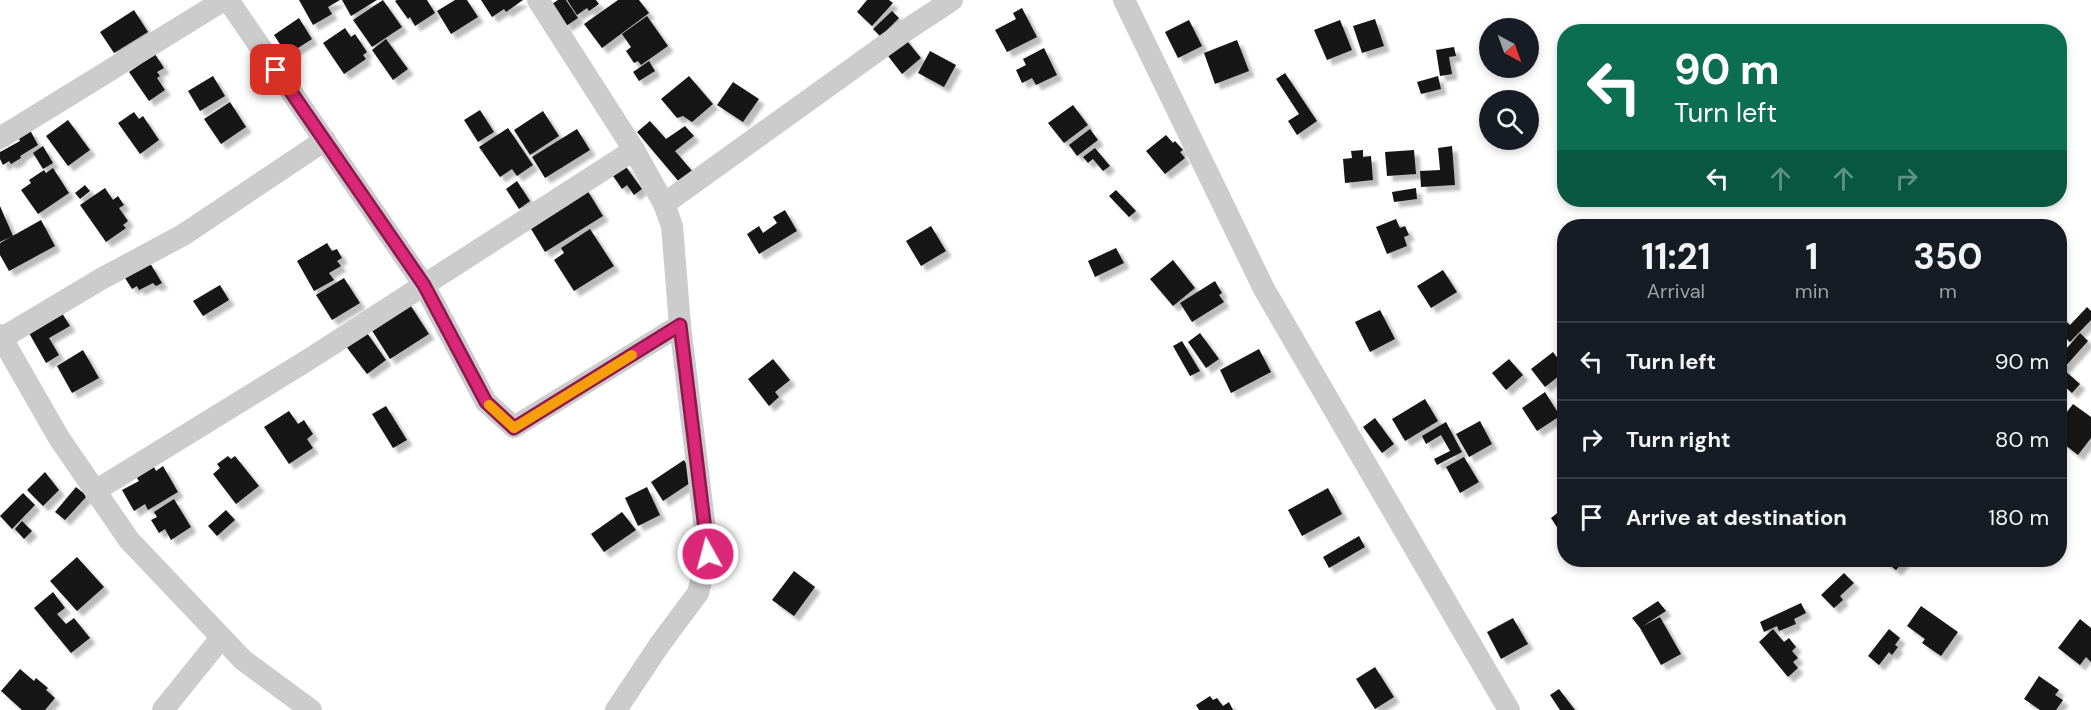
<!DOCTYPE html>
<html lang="en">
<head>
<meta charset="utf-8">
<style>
	body { margin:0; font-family:"DM Sans",sans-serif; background:#20242c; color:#f1f3f6; height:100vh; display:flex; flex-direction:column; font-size:22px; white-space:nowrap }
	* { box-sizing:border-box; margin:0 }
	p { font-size:20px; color:#9ea1a6 }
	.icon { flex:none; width:33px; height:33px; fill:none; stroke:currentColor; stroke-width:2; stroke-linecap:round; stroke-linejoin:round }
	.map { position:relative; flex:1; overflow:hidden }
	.panel { position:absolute; left:1557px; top:219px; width:510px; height:348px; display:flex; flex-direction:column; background:#171b24; border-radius:24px; box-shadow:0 3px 9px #0003 }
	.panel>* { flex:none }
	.hud { position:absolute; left:1557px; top:24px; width:510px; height:183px; border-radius:24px; box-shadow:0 3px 9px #0003; background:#0b6e4f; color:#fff; overflow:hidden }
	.needle { width:39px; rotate:139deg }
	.buttons { position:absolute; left:1479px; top:18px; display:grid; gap:12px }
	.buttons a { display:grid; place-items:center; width:60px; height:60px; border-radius:50%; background:#171b24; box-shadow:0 3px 9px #0003; font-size:30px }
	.pin { position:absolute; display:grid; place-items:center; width:51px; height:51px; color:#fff; margin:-26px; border-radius:12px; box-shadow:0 3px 9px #0006 }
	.me { position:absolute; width:66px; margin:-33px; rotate:353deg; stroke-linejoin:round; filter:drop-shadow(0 0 4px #0008) }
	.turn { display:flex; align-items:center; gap:21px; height:126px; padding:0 18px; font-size:27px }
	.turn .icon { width:78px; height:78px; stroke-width:2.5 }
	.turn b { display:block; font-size:42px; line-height:51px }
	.lanes { display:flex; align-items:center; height:57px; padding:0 18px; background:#0003; justify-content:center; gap:30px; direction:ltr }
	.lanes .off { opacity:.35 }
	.eta { display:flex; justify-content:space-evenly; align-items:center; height:102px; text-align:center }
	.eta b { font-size:36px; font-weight:700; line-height:42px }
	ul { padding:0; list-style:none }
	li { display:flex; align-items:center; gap:18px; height:78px; padding:0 18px; border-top:2px solid #363941 }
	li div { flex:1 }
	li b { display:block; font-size:22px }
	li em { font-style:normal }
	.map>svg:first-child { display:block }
	.building { fill:#161616; filter:url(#shadow) }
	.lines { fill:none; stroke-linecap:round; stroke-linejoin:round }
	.minor { stroke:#ccc; stroke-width:22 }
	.route-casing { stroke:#8e194d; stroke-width:15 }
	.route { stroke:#db2777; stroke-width:10 }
	.slow { stroke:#f59e0b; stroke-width:10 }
</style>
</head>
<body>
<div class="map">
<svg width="2091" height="710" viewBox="0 0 2091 710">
	<defs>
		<filter id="shadow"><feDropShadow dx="5.5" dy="5.5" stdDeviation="1.5" flood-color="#0004"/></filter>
	</defs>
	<rect width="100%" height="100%" fill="#fff"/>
	<g class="building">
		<polygon points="299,0 340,0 328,7 332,14 313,25"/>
		<polygon points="342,0 377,0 351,16"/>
		<polygon points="383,0 402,27 372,47 353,20"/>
		<polygon points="397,0 427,0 435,13 415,26 410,17 408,19 395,1"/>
		<polygon points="455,0 467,0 478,17 451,34 437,11"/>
		<polygon points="481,0 523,0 506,12 504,9 492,17"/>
		<polygon points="558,0 566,0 578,18 566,26 552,4"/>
		<polygon points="567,0 596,0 599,4 589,11 587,8 577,15"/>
		<polygon points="618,0 639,0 649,13 602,48 584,24"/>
		<polygon points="867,0 889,0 893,3 872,26 857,12"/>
		<polygon points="1022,8 1037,37 1007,52 995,30 1016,19 1013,13"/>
		<polygon points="134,10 148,32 114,53 100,32"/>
		<polygon points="892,11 899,18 886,31 886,42 873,29"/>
		<polygon points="647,16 668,46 641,65 638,61 634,63 626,51 631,47 622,34"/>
		<polygon points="299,18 312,39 287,55 274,35"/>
		<polygon points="1375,19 1384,46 1362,53 1353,26"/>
		<polygon points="1189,20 1202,46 1178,58 1165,32"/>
		<polygon points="1340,20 1352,50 1327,60 1314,30"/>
		<polygon points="345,28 351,37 355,34 367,52 363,55 366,59 344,74 323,43"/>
		<polygon points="904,37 921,58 902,74 885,52"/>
		<polygon points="386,39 408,69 393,80 372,50"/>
		<polygon points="1237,40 1249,71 1215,84 1204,53"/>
		<polygon points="1454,47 1456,56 1449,57 1452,74 1440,76 1436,50"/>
		<polygon points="1044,48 1057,75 1036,85 1032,78 1022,83 1016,70 1026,65 1023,59"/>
		<polygon points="930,51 956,65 944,87 918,73"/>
		<polygon points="155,54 164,68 157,72 160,76 157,78 165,90 149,101 129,72"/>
		<polygon points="649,61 655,71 639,81 633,72"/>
		<polygon points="1285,73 1317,121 1297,135 1288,121 1299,114 1276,79"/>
		<polygon points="213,76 225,96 200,111 188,91"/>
		<polygon points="689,76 713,104 692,122 683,116 677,118 661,99"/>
		<polygon points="1438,76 1441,89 1421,94 1417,82"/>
		<polygon points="733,82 759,99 743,122 717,105"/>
		<polygon points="230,102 246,127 221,144 204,119"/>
		<polygon points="1073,105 1088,125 1064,143 1048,123"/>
		<polygon points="480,110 494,132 478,142 464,120"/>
		<polygon points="543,111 559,136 530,155 514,130"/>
		<polygon points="134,112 139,119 143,116 159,140 140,154 118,123"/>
		<polygon points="68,120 90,150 68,166 46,136"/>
		<polygon points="650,121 666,139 685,126 694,136 675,151 693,172 680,183 637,132"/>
		<polygon points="508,128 533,165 517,176 512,169 500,177 479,147"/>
		<polygon points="577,129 590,150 545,178 532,157"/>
		<polygon points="1090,129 1098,140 1077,156 1069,145"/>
		<polygon points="30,130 38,145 20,156 21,158 11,164 9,161 3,165 0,159 0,152 20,141 18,136"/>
		<polygon points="1166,135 1173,143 1175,141 1183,150 1180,152 1185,158 1165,174 1146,151"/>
		<polygon points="43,146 53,163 43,169 33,153"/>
		<polygon points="1452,146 1455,185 1421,187 1420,171 1440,170 1438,148"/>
		<polygon points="1095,148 1110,166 1103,171 1093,159 1088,163 1083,157"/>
		<polygon points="1363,150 1363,157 1371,156 1373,180 1345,183 1343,159 1352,158 1351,151"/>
		<polygon points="1414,150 1416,174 1387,176 1385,152"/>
		<polygon points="624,164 642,189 634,195 627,185 622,189 611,173"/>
		<polygon points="53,168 69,193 38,214 21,190 31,183 29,180 44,170 46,173"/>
		<polygon points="517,181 530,201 519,209 506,189"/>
		<polygon points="85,185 90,191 80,199 75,193"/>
		<polygon points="105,188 113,200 118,196 124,205 119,208 128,221 123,225 126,228 106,242 80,205"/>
		<polygon points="586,188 603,216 545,252 528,224"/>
		<polygon points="1416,188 1417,199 1394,202 1392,192"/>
		<polygon points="1116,190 1136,211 1129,217 1109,196"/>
		<polygon points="0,206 13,236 0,242"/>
		<polygon points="785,210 797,231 759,254 747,234 759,226 763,233 777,223 773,217"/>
		<polygon points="1396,219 1400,228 1405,226 1409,235 1404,237 1407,246 1387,254 1376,227"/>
		<polygon points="41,220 55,246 9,271 0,255 0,243"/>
		<polygon points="931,226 946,251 921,266 906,241"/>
		<polygon points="590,229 614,266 574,291 554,260 564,253 561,248"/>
		<polygon points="327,243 332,251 337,249 342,258 337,261 341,266 329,273 334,280 314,291 297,261"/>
		<polygon points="1116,248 1124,263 1095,277 1088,261"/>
		<polygon points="1173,260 1195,288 1173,306 1150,279"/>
		<polygon points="150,263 162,283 156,286 153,283 139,290 137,286 132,289 125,278"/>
		<polygon points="1443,270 1457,292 1431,308 1417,286"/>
		<polygon points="344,278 360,303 332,320 316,295"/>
		<polygon points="1215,281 1222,293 1219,295 1224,302 1192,322 1180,303"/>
		<polygon points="220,285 229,300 203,316 193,301"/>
		<polygon points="409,303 429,334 390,359 371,329"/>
		<polygon points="2087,307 2091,311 2091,320 2070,342 2060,332 2060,315 2070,325"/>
		<polygon points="1380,310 1395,339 1370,352 1355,322"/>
		<polygon points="62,313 70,326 49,338 59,355 46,363 29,333"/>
		<polygon points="365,330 386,360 367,374 345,345"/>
		<polygon points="1200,333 1219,359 1206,368 1188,342"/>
		<polygon points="2080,333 2088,341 2063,369 2080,384 2072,393 2060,382 2060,356"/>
		<polygon points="1182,341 1200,371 1190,376 1173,346"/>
		<polygon points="1259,349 1271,372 1231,393 1220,370"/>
		<polygon points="83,350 99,378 72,393 57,366"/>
		<polygon points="1553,352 1564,367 1564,372 1545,387 1531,369"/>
		<polygon points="773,359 790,380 775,392 779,397 769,406 748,379"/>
		<polygon points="1509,359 1523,375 1506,390 1492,373"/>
		<polygon points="1545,392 1560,416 1537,431 1522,408"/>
		<polygon points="1425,399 1438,421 1405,441 1392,419"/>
		<polygon points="2073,404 2091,417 2091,438 2078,455 2060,441 2060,421"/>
		<polygon points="386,406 407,440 393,448 372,414"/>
		<polygon points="289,411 298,424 304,420 313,434 307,439 313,448 289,464 264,427"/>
		<polygon points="1375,418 1394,444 1382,453 1363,427"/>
		<polygon points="1480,421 1492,444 1469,457 1456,434"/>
		<polygon points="1446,422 1462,452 1437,465 1434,459 1450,451 1441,435 1426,444 1422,436"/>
		<polygon points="228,456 231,459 235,456 259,486 236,504 213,474 220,468 217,464"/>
		<polygon points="1464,457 1479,482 1460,493 1446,467"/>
		<polygon points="684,460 696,479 663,501 651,482"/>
		<polygon points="153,465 156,471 163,466 178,492 148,510 145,504 134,511 122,490 139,481 135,475"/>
		<polygon points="45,472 59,490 43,506 27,490"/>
		<polygon points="76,487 87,496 65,520 55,512"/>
		<polygon points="647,487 660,515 638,526 625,498"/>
		<polygon points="1328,488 1342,514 1302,536 1288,510"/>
		<polygon points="23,493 35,505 12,529 0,516"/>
		<polygon points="174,499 191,527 171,540 165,529 159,533 151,520 157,517 154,512"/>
		<polygon points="1564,508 1564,538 1551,518"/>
		<polygon points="226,510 235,520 217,536 208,526"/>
		<polygon points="622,512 636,530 604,552 591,534"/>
		<polygon points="22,521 32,531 24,539 15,529"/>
		<polygon points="1359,536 1365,547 1329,568 1323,557"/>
		<polygon points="77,557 104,587 77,611 50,581"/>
		<polygon points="1883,560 1905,560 1896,570"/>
		<polygon points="794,571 815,587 794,616 772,600"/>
		<polygon points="1844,573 1854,583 1840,596 1843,600 1834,608 1821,595"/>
		<polygon points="53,592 65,608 57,614 66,624 74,618 90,638 71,653 34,608"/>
		<polygon points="1658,601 1666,611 1643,626 1660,617 1681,654 1661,665 1640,628 1632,618"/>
		<polygon points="1801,603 1806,613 1794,619 1796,624 1779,631 1777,626 1764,632 1760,622"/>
		<polygon points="1921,606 1958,632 1941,656 1922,643 1925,639 1907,626"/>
		<polygon points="1513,618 1528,644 1501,659 1487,632"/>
		<polygon points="2080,619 2091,628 2091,662 2086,657 2080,665 2058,648"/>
		<polygon points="1773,629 1784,642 1789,638 1796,647 1792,651 1798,658 1793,662 1798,668 1788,677 1759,642"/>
		<polygon points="1889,629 1900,638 1895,645 1898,647 1892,655 1889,652 1879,665 1868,656"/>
		<polygon points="1375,667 1394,697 1375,709 1356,679"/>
		<polygon points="20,669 34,681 36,678 48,688 46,690 55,698 45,710 22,710 1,691"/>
		<polygon points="2039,676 2059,690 2055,695 2063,700 2056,710 2040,710 2024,699"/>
		<polygon points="1559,689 1575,710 1560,710 1550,695"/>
		<polygon points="1210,696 1213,700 1217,698 1223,706 1229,702 1233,710 1199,710 1196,705"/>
	</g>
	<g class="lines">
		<g class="minor">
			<polyline points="538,0 634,150 664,204 672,226 680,325 708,554 698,593 660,644 616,710"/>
			<polyline points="1124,0 1264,289 1509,710"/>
			<polyline points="0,138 224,0"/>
			<polyline points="634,150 424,285 486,402 514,427 680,325"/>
			<polyline points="664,204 902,33 952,0"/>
			<polyline points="0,335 59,438 129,540 243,660 311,710"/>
			<polyline points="2,338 101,279 183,235 325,140"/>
			<polyline points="95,491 311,358 424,285 228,0"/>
			<polyline points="163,710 221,638"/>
		</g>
	</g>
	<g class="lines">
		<g class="route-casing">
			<polyline id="route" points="276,70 424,285 486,402 514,428 680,325 708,554"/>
		</g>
		<use href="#route" class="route"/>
		<polyline class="slow" points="489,405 514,428 632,355"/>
	</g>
</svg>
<div class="buttons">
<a><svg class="needle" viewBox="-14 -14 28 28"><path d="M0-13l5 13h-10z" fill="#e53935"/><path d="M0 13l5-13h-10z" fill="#9ea1a6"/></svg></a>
<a><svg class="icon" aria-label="search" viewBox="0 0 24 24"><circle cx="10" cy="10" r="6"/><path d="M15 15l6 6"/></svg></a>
</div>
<div class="pin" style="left:276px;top:70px;background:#d93025"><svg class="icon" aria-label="arrive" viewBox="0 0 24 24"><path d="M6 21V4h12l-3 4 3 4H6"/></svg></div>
<svg class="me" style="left:708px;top:554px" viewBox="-20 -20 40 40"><circle r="17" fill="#db2777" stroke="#fff" stroke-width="3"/><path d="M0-11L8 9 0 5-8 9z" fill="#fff"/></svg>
<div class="hud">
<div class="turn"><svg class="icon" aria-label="left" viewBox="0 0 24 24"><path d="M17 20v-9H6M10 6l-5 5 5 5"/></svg><div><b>90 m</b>Turn left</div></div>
<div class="lanes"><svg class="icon" aria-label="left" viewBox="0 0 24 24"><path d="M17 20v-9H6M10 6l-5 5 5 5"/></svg><svg class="icon off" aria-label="ahead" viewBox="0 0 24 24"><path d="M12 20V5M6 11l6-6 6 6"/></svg><svg class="icon off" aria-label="ahead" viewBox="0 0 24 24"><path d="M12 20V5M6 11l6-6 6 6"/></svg><svg class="icon off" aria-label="right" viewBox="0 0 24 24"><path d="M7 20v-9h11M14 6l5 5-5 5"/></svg></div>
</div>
<section class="panel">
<div class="eta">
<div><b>11:21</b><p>Arrival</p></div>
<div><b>1</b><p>min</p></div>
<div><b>350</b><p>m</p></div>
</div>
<ul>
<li><svg class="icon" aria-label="left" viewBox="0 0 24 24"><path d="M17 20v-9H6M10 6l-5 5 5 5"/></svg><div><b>Turn left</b></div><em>90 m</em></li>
<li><svg class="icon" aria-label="right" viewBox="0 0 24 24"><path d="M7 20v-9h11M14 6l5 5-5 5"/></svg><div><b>Turn right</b></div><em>80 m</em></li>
<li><svg class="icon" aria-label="arrive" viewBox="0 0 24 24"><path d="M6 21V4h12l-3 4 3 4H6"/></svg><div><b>Arrive at destination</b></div><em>180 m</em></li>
</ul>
</section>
</div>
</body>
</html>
